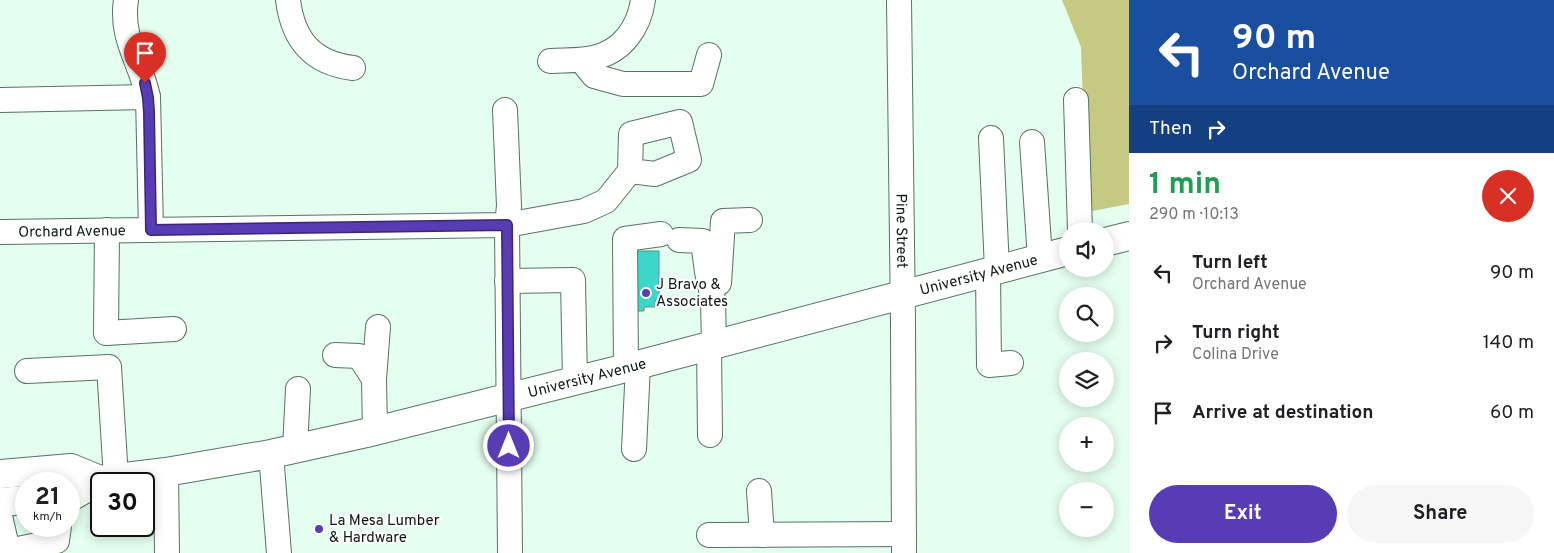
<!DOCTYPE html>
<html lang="en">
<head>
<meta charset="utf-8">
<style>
	body { margin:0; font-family:Overpass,sans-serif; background:#f6f6f6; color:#202124; height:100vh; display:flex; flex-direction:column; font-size:19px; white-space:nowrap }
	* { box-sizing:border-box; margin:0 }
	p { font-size:16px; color:#757577 }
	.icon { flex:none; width:28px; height:28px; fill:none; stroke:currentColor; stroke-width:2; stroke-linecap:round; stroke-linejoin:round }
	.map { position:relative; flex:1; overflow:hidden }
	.side { display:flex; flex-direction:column; background:#fff; width:425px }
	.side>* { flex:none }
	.guide { background:#1a4fa0; color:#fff; overflow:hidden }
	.tools { position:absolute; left:1059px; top:222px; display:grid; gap:10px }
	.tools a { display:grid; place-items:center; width:55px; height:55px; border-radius:50%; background:#fff; box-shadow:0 2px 12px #0003; font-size:25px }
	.speed { position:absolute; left:15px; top:472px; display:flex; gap:10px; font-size:25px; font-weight:700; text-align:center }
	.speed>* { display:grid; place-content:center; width:65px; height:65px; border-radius:50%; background:#fff; box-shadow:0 2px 12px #0003; line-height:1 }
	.speed small { font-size:12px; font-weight:400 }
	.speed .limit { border:2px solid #111; border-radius:8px; background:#fff; color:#111 }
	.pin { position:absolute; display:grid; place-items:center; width:42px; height:42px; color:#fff; margin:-51px -21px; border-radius:50% 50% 50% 0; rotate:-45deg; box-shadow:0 0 5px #0007 }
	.pin .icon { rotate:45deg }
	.me { position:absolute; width:55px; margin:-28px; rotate:0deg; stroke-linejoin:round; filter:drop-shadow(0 0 4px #0008) }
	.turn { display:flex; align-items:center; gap:18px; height:105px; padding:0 20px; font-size:22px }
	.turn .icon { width:65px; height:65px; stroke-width:2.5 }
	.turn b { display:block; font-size:35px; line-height:42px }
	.then { display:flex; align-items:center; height:48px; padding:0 20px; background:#0003; gap:10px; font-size:19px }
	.round { display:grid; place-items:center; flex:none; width:52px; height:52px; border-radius:26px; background:#f6f6f6 }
	.summary { display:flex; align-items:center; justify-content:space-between; height:85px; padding:0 20px }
	h1 { font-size:30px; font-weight:700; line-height:38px; color:#1e9e55 }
	.action { display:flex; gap:10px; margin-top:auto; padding:10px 20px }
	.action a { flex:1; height:58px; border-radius:30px; background:#583cb4; color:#fff; font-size:20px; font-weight:700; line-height:58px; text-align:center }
	.action a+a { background:#f6f6f6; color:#202124 }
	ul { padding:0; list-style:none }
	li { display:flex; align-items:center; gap:15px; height:70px; padding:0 20px }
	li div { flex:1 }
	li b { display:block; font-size:19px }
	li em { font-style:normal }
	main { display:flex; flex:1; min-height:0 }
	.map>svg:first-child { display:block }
	.green { fill:#c6c982 }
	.building { fill:#3bd7ca; stroke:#678c88 }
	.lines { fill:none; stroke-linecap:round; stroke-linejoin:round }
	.minor-casing { stroke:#557363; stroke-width:26 }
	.major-casing { stroke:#557363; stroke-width:30 }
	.minor { stroke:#fff; stroke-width:24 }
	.major { stroke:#fff; stroke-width:28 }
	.route-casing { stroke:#392775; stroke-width:12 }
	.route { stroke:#583cb4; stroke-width:9 }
	.poi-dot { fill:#583cb4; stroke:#fff; stroke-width:2 }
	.labels { text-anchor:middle; stroke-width:4; stroke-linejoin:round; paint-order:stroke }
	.street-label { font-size:15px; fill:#0c1812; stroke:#fff }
	.poi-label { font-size:15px; fill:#0c1812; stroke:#fff; text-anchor:start }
</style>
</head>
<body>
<main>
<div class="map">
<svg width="1129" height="553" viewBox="0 0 1129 553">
	<rect width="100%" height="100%" fill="#e4feef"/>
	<polygon class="green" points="1062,0 1129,0 1129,204 1087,212 1081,47"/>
	<polygon class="building" points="631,251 659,251 659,300 655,300 655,307 644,307 644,311 632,311"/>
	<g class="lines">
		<g class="minor-casing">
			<g id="minor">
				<path d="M126,0c-6,39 15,62 22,97l3,133"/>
				<path d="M288,0c5,40 24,63 65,68"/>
				<path id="s1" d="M899,0l4,322 1,231"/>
				<polyline points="581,60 594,76 623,84 701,84 709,55"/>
				<path d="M550,61c14,-1 29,0 43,-3 29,-6 46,-30 50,-58"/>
				<polyline points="0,100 148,97"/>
				<polyline points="1076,100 1080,231"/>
				<polyline points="505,110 509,206 507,225 510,553"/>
				<polyline points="991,138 997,269"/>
				<polyline points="1032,142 1040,258"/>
				<polyline points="107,230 106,333 174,329"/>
				<path id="s2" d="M0,232l507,-7 77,-14 22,-10 24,-30 1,-37 49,-12 9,38 -34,14 -25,-3"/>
				<polyline points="679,240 703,241 707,272 713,299 714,345"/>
				<polyline points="988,272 989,365 1011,363"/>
				<polyline points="507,281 573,280 575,381"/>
				<polyline points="719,283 723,221 750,220"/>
				<polyline points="709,346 710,435"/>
				<polyline points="335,355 359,356 374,379 375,431"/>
				<polyline points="626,368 625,239 661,234"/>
				<polyline points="27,371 109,367 116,478"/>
				<polyline points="374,379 378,327"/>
				<polyline points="295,449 298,389"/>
				<polyline points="634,449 638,365"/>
				<polyline points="271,454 279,553"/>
				<polyline points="166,472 167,553"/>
				<polyline points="759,491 762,535"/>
				<polyline points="0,516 8,551 57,541 59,526"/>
				<polyline points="709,535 904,534"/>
			</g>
		</g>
		<g class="major-casing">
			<g id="major">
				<polyline points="1105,242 1129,236"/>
				<polyline points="0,474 71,468 100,480"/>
				<path id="s3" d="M69,498l31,-18 66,-8 105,-18 104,-23 251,-63 442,-117"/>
				<polyline points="0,502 26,500"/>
			</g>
		</g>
		<use href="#minor" class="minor"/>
		<use href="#major" class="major"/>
	</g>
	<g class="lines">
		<g class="route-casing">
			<polyline id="route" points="145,83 148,98 149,112 151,230 507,225 509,446"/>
		</g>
		<use href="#route" class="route"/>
	</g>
	<g class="poi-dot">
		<circle cx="646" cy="293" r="5"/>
		<circle cx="319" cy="529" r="5"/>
	</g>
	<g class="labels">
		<g class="street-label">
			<text dy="5" stroke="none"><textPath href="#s2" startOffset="72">Orchard Avenue</textPath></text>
			<text dy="5" stroke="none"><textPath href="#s1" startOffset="231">Pine Street</textPath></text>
			<text dy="5" stroke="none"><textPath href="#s3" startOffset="939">University Avenue</textPath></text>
			<text dy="5" stroke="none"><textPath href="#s3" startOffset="534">University Avenue</textPath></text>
		</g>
		<g class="poi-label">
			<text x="656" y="289">J Bravo &amp;<tspan x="656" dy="17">Associates</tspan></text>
			<text x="329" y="525">La Mesa Lumber<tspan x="329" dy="17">&amp; Hardware</tspan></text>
		</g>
	</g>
</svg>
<div class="tools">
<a><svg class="icon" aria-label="sound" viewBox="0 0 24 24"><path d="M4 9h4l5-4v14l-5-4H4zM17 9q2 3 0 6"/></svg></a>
<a><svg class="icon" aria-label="search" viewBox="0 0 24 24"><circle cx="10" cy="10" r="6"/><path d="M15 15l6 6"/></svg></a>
<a><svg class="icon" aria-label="layers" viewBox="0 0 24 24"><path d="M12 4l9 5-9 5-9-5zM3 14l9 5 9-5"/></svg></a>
<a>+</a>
<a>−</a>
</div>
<div class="speed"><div>21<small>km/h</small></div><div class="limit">30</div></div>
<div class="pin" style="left:145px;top:83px;background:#d93025"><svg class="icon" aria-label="arrive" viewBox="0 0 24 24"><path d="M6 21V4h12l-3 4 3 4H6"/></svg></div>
<svg class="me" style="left:509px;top:446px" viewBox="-20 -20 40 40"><circle r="17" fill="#583cb4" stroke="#fff" stroke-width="3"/><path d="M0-11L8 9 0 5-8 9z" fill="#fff"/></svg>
</div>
<section class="side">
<div class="guide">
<div class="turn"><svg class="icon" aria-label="left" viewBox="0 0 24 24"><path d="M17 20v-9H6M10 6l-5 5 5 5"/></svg><div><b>90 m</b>Orchard Avenue</div></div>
<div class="then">Then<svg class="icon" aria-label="right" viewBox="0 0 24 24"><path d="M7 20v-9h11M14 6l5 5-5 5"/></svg></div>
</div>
<div class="summary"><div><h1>1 min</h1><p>290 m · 10:13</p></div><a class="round" style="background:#d93025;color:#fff"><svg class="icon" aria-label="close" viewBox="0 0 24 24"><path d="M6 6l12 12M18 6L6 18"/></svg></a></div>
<ul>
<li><svg class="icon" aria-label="left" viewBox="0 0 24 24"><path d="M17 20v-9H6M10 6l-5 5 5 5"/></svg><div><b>Turn left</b><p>Orchard Avenue</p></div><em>90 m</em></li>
<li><svg class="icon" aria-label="right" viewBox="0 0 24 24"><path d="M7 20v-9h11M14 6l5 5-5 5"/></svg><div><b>Turn right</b><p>Colina Drive</p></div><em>140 m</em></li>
<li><svg class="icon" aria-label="arrive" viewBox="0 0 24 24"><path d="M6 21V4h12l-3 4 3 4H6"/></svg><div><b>Arrive at destination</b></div><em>60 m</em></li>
</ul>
<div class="action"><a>Exit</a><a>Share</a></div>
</section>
</main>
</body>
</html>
